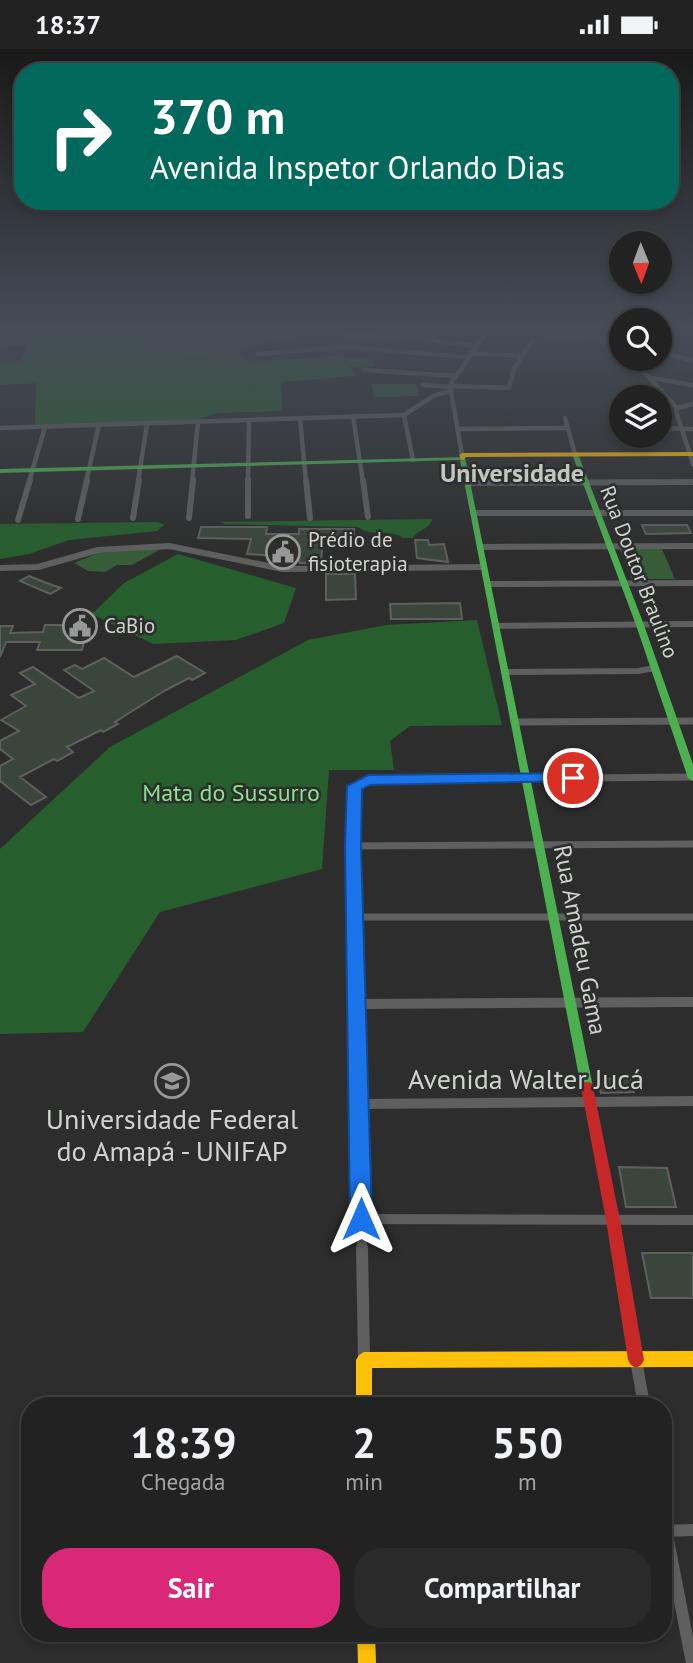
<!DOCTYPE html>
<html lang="pt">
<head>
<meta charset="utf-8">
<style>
	body { margin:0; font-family:"PT Sans",sans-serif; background:#2a2a2a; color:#f1f3f6; height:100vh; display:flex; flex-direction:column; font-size:26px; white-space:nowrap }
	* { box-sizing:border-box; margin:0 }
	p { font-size:23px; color:#a2a4a5 }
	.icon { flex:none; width:38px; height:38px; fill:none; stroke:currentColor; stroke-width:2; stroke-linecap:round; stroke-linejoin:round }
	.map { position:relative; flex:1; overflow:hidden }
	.side { position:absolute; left:21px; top:1348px; width:651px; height:245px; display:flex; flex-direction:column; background:#222; border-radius:28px; box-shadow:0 4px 10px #0003,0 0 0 2px #3f3f40 }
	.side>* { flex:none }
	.hud { position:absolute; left:14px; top:14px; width:665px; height:147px; border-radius:28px; box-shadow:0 4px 10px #0003,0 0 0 2px #3f3f40; background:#00695c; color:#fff; overflow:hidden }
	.needle { width:46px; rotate:179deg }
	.fabs { position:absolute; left:609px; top:182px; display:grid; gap:14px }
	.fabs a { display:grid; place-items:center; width:63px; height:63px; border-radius:50%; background:#222; box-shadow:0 4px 10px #0003,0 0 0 2px #3f3f40; font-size:35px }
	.pin { position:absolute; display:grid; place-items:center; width:60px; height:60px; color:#fff; margin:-30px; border:4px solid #fff; border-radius:50%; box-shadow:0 2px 7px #0007 }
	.me { position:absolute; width:77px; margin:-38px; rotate:0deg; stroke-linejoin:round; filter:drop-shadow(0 0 5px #0008) }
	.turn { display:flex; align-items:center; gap:24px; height:147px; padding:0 21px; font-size:32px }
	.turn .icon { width:91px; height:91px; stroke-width:2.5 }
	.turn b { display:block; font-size:49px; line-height:60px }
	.eta { display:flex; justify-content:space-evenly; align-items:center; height:119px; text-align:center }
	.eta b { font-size:42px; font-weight:700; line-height:49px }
	.action { display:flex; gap:14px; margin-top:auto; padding:14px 21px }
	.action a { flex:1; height:80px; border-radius:28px; background:#db2777; color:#fff; font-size:28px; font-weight:700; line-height:80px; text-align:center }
	.action a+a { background:#2a2a2a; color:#f1f3f6 }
	.status { display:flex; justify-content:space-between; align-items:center; height:49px; padding:0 35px; background:#222; direction:ltr }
	.status svg { height:19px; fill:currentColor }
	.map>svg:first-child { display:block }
	.green { fill:#365c38 }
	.forest { fill:#265f2d }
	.building { fill:#3a463c; stroke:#5f5f5f; stroke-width:2 }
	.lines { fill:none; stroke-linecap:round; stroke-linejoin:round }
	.street-far4 { stroke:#5e5f5e; stroke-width:4.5 }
	.street-far3 { stroke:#5e5f5e; stroke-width:6 }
	.street-far2 { stroke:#5e5f5e; stroke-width:7 }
	.street-far1 { stroke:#5e5f5e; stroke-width:10 }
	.street { stroke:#5e5f5e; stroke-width:12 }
	.fast { fill:#4caf50; fill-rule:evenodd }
	.slow { fill:#ffc107; fill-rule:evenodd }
	.jam { fill:#c62828; fill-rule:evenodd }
	.route { fill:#1a73e8; stroke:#114b97; stroke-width:2 }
	.labels { text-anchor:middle; stroke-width:5; stroke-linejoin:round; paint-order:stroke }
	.far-poi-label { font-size:21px; fill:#d1d2d1; stroke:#2c2e2c; text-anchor:start }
	.far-street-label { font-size:21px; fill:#d1d2d1; stroke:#2c2e2c }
	.park-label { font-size:24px; fill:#8be390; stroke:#2c2e2c }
	.street-label { font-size:24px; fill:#d1d2d1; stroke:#2c2e2c }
	.far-district-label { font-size:26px; font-weight:bold; fill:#c2c5c2; stroke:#2c2e2c }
	.near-street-label { font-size:28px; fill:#d1d2d1; stroke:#2c2e2c }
	.near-poi-label { font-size:28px; fill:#d1d2d1; stroke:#2c2e2c }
</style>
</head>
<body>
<div class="status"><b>18:37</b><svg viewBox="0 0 49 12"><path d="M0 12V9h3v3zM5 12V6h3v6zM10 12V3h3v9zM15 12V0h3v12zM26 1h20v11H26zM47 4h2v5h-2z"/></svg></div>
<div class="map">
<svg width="693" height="1614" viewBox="0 0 693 1614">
	<rect width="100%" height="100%" fill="#2d2d2d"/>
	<g class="green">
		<polygon points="146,281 302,281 319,284 276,291 242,300 239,304 249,313 222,312 153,300 138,286"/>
		<polygon points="509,281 621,281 621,297 515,283"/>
		<polygon points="372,335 416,335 419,347 374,348"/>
		<polygon points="161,500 132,516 117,516 105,523 88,522 74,514 98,504"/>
		<polygon points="620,500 662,500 675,530 632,530"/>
	</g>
	<g class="forest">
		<polygon points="0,281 146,281 139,286 153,300 222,312 249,313 343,306 344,308 374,310 375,317 350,317 356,327 281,333 282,362 218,364 193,372 35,376 36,334 0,336 0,314 21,312 27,296 0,298"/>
		<path d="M432,470c-1,10 -15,11 -19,19h-10c-13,-10 -31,0 -45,-11l-133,-3 -5,-2z"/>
		<polygon points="158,473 164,476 157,482 69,491 29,505 0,510 0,475"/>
		<polygon points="178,505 296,539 284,574 236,591 153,595 92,565 124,534"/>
		<polygon points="477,571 502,676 410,677 390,692 394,721 329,721 322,820 160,863 83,983 0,985 0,800 110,698 308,591 386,576"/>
	</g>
	<g class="building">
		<polygon points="642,476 687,476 691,484 646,485"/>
		<polygon points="201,478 267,478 266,485 299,485 299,480 354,480 354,487 323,487 321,514 300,514 297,508 247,505 251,490 198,489"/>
		<polygon points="415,491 428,491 429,496 444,495 448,513 417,509"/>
		<polygon points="326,525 355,525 356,550 326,551"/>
		<polygon points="29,527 44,533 61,539 50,545 20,532"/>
		<polygon points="460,554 462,570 391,570 390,555"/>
		<polygon points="45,576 88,576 82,601 37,601 40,593 6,593 0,608 0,577 13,577 10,584 43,583"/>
		<polygon points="177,607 205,624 192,631 189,629 164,642 115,673 118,675 103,683 101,681 67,698 73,703 57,712 54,710 20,728 46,748 31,756 0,732 0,717 13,710 0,700 0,692 19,682 1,671 26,657 11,646 35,635 20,624 33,618 79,649 94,642 64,621 75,616 82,620 104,609 134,628"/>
		<polygon points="631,1029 634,1043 601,1044 597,1030"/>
		<polygon points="619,1118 667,1119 676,1158 626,1158"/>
		<polygon points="642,1204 693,1204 693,1249 651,1249"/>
	</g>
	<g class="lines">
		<g class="street-far4">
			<polyline points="345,285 396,287 476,297"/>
			<polyline points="433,291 438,281"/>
			<polyline points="470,304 523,307"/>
			<polyline points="660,304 693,311"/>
			<polyline points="258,305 346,298 467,308"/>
			<polyline points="645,314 643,322 677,359"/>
			<polyline points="364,321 455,327"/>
			<polyline points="651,329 693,336"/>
			<polyline points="423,336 451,338"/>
			<polyline points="451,337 509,339 514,319 533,291"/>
			<polyline points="611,355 621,355"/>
			<polyline points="693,355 677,359 676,362 693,415"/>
			<polyline points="660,356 674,356"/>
			<polyline points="404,366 433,347 451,342"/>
			<polyline points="404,366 413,411"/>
			<polyline points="353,367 363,433"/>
			<polyline points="300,369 306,433"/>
			<polyline points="565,369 575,405"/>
			<polyline points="613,377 621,377"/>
			<polyline points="0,379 404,366"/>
			<polyline points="660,379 693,380"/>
			<polyline points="457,380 567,379"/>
			<polyline points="462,406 451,342 452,333 488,281"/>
			<polyline points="29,433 45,378"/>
			<polyline points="86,433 99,376"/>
			<polyline points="138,433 147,375"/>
			<polyline points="192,433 198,373"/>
			<polyline points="248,433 249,371"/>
		</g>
		<g class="street-far3">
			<polyline points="306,431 310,469"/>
			<polyline points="363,431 368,468"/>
			<polyline points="467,434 693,433"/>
			<polyline points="473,464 693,464"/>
			<polyline points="248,467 248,431"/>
			<polyline points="133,469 139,431"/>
			<polyline points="189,469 193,431"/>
			<polyline points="78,470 87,431"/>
			<polyline points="18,471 30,431"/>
			<polyline points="480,498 693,497"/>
			<polyline points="0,519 38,518 98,501 169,497 283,520 484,518"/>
			<polyline points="488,535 693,534"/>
			<polyline points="495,577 693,575"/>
			<polyline points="505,623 638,622 655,619"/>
		</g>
		<g class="street-far2">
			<polyline points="514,673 693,672"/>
			<polyline points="353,797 693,795"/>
			<polyline points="356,868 693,868"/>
			<polyline points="356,878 354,737 368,731 693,728"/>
		</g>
		<g class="street-far1">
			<polyline points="356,876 362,1200"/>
			<polyline points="358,955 693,953"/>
			<polyline points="360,1055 693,1052"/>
			<polyline points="361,1170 693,1171"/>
		</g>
		<g class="street">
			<polyline points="362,1199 364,1311"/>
			<polyline points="636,1311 644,1356"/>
			<polyline points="663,1465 692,1614"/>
			<polyline points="663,1482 693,1481"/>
		</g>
		<g class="fast">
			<polygon points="575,403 578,405 644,576 693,715 693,732 688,729 636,576 572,405"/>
			<polygon points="465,408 593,1038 592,1042 587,1043 582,1042 581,1038 460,411 0,424 0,420"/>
		</g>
		<g class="slow">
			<polygon points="693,403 693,407 466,408 463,411 461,410 459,406 462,404"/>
			<polygon points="693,1302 693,1318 372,1319 372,1356 356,1356 356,1311 359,1306 364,1303"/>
			<polygon points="357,1584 375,1584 376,1614 358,1614"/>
		</g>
		<polygon class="jam" points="587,1033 592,1034 593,1038 620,1171 644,1311 641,1316 636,1319 631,1316 628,1311 606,1171 581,1038 582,1034"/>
	</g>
	<linearGradient id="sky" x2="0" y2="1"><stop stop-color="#191919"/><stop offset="0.55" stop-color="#464c57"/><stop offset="1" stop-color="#464c57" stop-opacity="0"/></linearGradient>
	<rect width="693" height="507" fill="url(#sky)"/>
	<polygon class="route" points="573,724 580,729 578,732 370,736 362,740 361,797 372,1170 368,1177 361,1180 353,1177 350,1170 345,797 347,737 368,726"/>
	<defs>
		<g id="civic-ring" transform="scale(1.75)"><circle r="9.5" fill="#2c2e2c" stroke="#989898" stroke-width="1.5"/><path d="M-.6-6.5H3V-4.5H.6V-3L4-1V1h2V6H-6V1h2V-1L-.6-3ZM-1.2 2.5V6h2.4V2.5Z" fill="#989898"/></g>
		<g id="university-ring" transform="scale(1.75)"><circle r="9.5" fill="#2c2e2c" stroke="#989898" stroke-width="1.5"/><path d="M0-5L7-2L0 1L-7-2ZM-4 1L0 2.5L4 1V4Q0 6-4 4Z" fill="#989898"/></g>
	</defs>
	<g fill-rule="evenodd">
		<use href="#civic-ring" x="283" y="503"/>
		<use href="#civic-ring" x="80" y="577"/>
		<use href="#university-ring" x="172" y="1032"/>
	</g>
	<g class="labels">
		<g class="far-poi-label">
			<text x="308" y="498">Prédio de<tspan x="308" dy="24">fisioterapia</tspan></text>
			<text x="104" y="584">CaBio</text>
		</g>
		<g class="far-street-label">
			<text transform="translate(639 523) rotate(69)" y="7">Rua Doutor Braulino</text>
		</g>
		<g class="park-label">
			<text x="231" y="752">Mata do Sussurro</text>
		</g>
		<g class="street-label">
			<text transform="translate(580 891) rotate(79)" y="8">Rua Amadeu Gama</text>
		</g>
		<g class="far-district-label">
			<text x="512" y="433">Universidade</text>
		</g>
		<g class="near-street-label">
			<text x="526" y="1040">Avenida Walter Jucá</text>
		</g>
		<g class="near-poi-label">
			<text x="172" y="1080">Universidade Federal<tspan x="172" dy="32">do Amapá - UNIFAP</tspan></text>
		</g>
	</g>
</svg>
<div class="fabs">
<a><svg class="needle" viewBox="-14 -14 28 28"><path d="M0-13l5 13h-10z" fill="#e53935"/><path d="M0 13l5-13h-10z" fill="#a2a4a5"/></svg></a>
<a><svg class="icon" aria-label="search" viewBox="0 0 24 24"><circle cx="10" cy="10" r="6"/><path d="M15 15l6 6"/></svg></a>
<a><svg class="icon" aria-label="layers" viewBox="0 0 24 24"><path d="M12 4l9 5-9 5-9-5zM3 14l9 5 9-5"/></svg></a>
</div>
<div class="pin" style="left:573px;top:729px;background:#d93025"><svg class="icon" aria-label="arrive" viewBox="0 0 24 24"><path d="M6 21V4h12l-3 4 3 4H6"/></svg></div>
<svg class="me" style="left:361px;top:1170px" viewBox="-20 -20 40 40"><path d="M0-17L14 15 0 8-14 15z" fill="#1a73e8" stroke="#fff" stroke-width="4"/></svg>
<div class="hud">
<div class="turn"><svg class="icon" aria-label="right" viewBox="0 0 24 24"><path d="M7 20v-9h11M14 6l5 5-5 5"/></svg><div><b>370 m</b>Avenida Inspetor Orlando Dias</div></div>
</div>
<section class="side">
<div class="eta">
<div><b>18:39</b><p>Chegada</p></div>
<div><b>2</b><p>min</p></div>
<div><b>550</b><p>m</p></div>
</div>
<div class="action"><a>Sair</a><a>Compartilhar</a></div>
</section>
</div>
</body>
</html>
